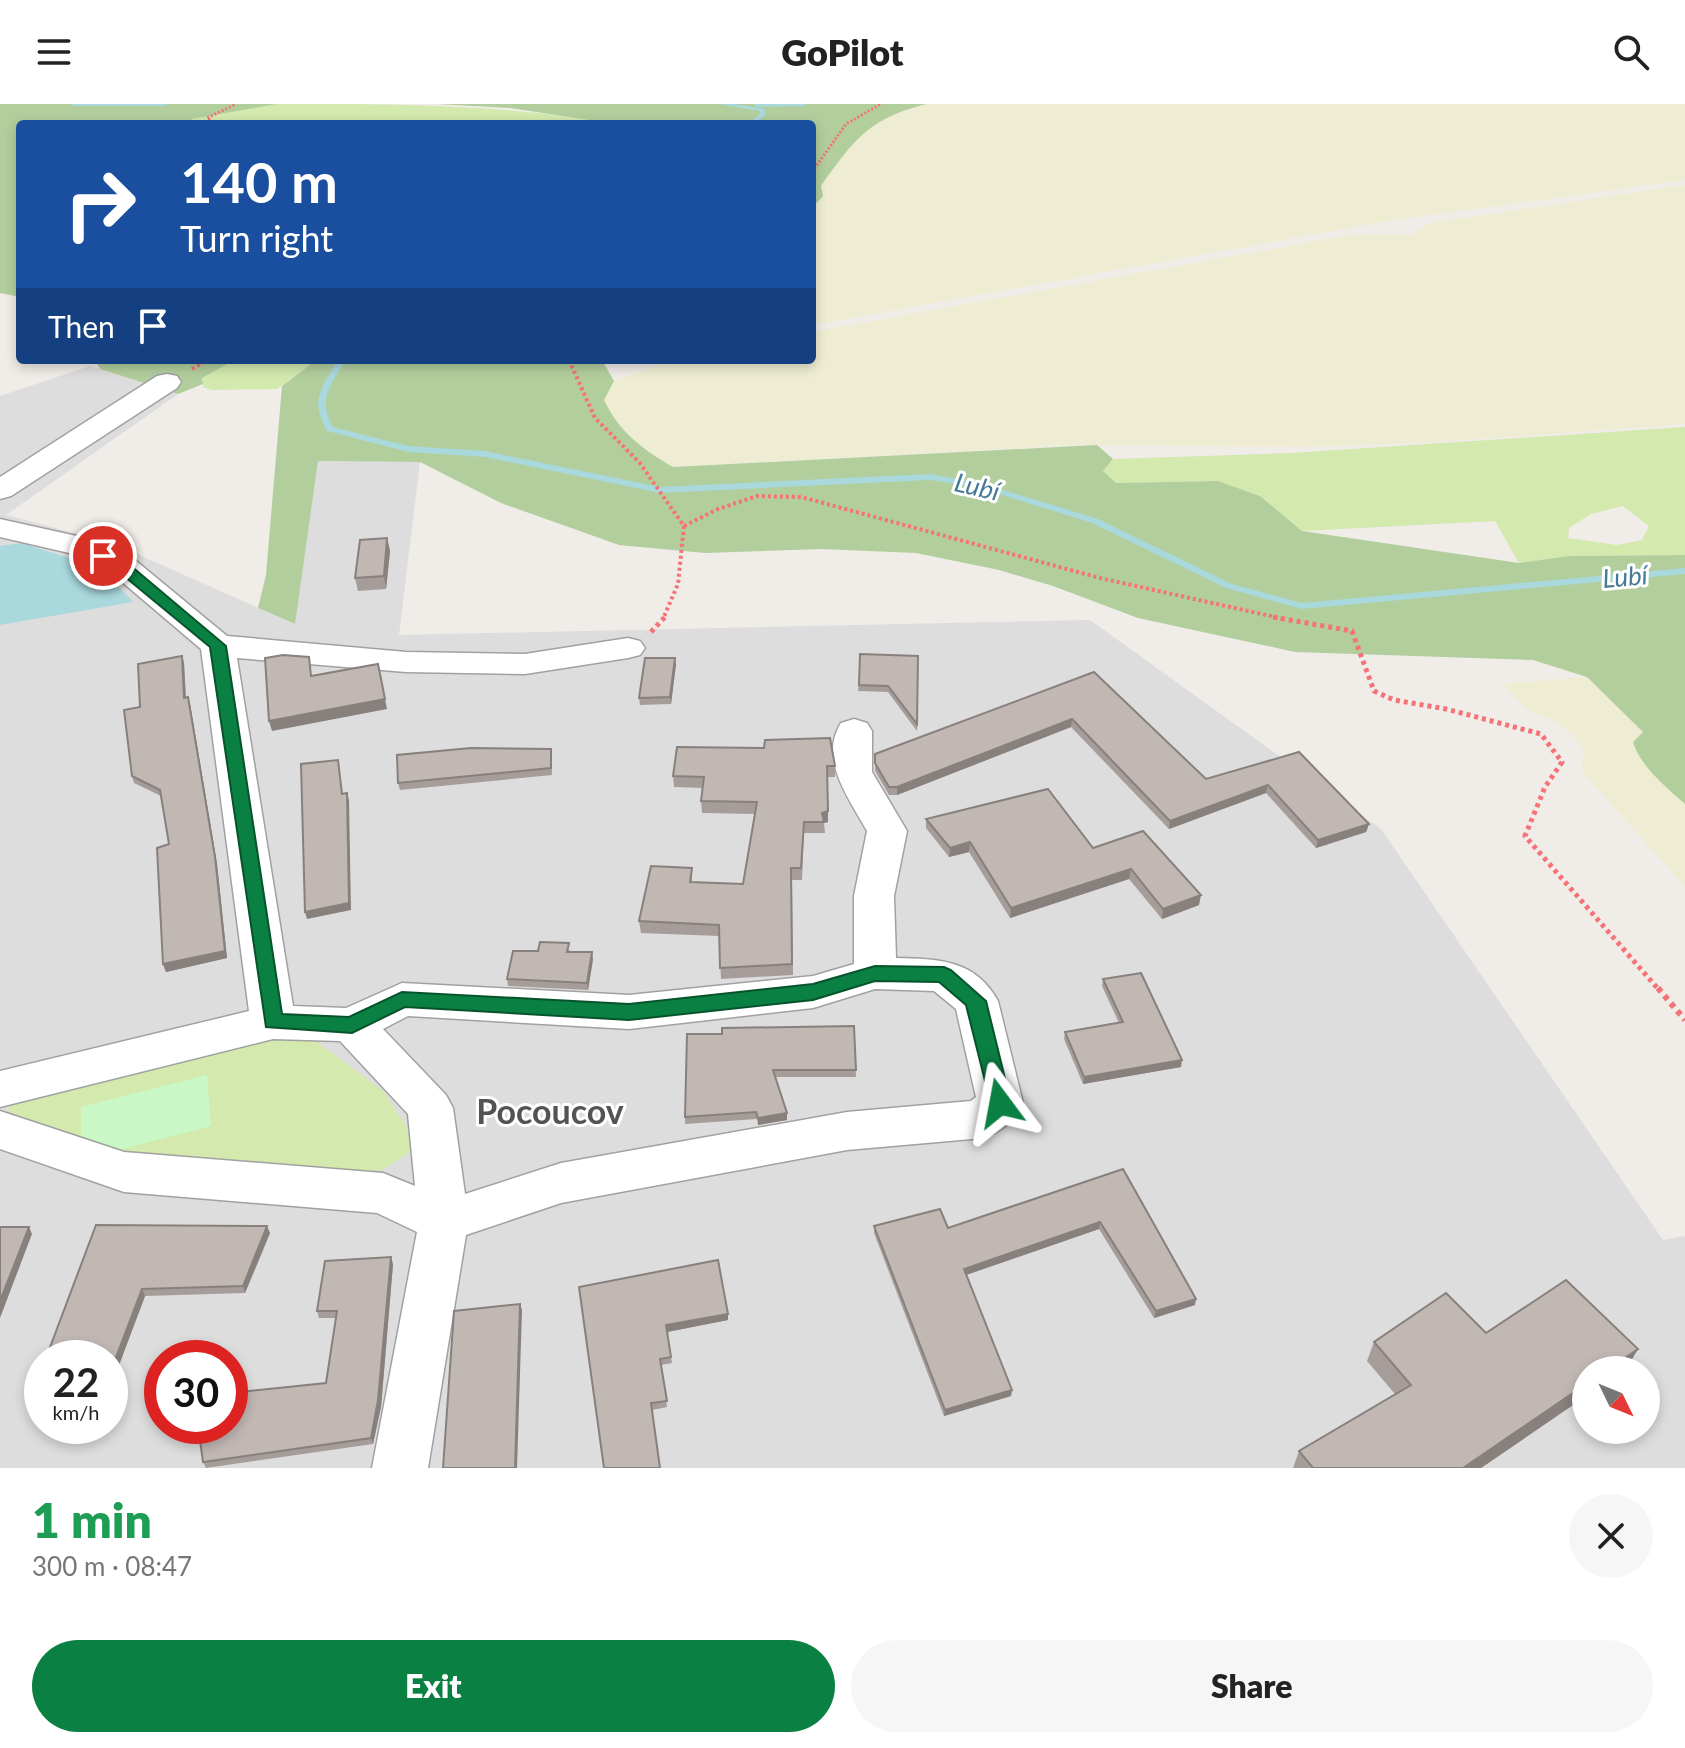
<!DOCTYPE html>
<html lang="en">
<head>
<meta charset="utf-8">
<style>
	body { margin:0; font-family:Lato,sans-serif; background:#f6f6f6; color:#222; height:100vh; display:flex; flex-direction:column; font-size:30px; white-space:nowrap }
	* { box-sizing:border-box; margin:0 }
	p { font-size:26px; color:#767676 }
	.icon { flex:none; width:44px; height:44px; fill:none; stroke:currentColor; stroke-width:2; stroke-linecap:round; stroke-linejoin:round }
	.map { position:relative; height:1364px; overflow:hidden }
	.drawer { display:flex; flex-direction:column; background:#fff; flex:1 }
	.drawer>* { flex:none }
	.banner { position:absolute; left:16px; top:16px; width:800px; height:244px; border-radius:8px; box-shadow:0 4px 12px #0003; background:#1a4fa0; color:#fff; overflow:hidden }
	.needle { width:52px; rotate:133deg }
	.controls { position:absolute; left:1572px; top:1252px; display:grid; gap:16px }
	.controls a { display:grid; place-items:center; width:88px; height:88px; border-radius:50%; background:#fff; box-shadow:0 4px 12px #0003; font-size:40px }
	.speed { position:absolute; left:24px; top:1236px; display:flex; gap:16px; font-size:40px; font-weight:700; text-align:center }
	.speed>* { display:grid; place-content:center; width:104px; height:104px; border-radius:50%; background:#fff; box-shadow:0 4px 12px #0003; line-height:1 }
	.speed small { font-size:20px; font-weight:400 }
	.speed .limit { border:12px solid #d22; background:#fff; color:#111 }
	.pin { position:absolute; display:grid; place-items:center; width:68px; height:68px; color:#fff; margin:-34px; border:4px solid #fff; border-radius:50%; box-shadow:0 2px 8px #0007 }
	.me { position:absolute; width:88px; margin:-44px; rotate:347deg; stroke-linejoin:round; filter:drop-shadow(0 0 6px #0008) }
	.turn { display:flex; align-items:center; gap:28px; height:168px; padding:0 32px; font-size:36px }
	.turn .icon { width:104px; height:104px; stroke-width:2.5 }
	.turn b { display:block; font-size:56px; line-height:68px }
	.then { display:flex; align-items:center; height:76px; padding:0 32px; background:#0003; gap:16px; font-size:30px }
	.round { display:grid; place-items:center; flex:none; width:84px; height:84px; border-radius:42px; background:#f6f6f6 }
	.head { display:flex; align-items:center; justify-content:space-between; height:136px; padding:0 32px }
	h1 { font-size:48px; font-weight:800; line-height:60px; color:#1e9e55 }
	.cta { display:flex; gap:16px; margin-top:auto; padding:16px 32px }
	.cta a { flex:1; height:92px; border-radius:48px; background:#0b8043; color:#fff; font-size:32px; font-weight:800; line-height:92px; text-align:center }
	.cta a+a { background:#f6f6f6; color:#222 }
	header { display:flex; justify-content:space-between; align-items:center; height:104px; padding:0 32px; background:#fff; font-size:36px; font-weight:800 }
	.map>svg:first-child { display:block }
	.residential { fill:#dedddd; fill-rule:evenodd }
	.farmland { fill:#eeedd3 }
	.grass { fill:#d3e9ae; fill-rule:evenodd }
	.forest { fill:#b2ce9d }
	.park { fill:#c9f8c6 }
	.water { fill:#a9d8dd }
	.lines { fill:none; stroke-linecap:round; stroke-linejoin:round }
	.stream { fill:#a9d8dd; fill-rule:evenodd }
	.street-casing { stroke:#a1a1a1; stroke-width:3 }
	.path-far3 { stroke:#f67276; stroke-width:3; stroke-dasharray:2 2; stroke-linecap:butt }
	.path-far2 { stroke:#f67276; stroke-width:4; stroke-dasharray:3 3; stroke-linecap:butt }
	.path-far1 { stroke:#f67276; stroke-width:5; stroke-dasharray:4 4; stroke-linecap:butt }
	.path { stroke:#f67276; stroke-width:6; stroke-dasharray:5 5; stroke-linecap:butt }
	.street { fill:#fff; fill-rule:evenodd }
	.wall { fill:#a69d9a }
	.shaded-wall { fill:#87807d }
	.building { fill:#c1b7b3; stroke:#87807d; stroke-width:2 }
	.route { fill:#0b8043; stroke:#07532c; stroke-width:2 }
	.labels { text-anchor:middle; stroke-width:6; stroke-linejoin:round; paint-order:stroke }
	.water-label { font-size:26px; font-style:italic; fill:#457996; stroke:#fff }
	.near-quarter-label { font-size:34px; font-weight:bold; fill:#535353; stroke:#fff }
</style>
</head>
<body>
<header><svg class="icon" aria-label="menu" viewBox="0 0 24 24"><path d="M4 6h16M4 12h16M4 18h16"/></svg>GoPilot<svg class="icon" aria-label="search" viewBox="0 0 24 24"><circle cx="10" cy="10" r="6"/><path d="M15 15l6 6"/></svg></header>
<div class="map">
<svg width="1685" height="1364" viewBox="0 0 1685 1364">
	<rect width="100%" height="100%" fill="#f0ece7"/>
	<path class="residential" d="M90,262l88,28 -172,121 106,28 182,81 24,-163 102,1 -21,173 691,-15 291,209 282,411 22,-4v232h-1685v-1072zM42,1254h68v68h-68zM162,1254h68v68h-68zM1586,1266h60v60h-60z"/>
	<g class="farmland">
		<polygon points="926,0 1685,0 1685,76 1388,117 812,221 812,104 816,103 821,82 855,35 881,15"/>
		<polygon points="1685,81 1685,320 1436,338 1305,343 1076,341 673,363 643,345 626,330 613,315 603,296 614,277 673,256 812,256 812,228 1350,131 1411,131 1430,119"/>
		<polygon points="1587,573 1643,628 1662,678 1685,700 1685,783 1587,673 1581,664 1585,648 1576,635 1558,619 1527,605 1503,580"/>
	</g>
	<g class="grass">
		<path d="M277,0c113,0 228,0 339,20h-421l-3,-5z"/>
		<polygon points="235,256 316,256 277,285 212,286 203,283 202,274"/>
		<path d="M1685,323v128l-116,1 -50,7 -24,-42 -193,10 -42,-35 -42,-15 -102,2 -13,-12 10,-12 179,-6zM1623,402l26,20 -7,14 -25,5 -49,-7 1,-10 22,-14z"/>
		<polygon points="267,930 317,938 383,987 408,1025 413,1046 382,1066 336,1075 128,1060 5,1010 11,1001"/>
	</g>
	<g class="forest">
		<polygon points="0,0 277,0 192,15 195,20 20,20 20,193 0,189"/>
		<path d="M436,0h490c-58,15 -72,36 -105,82l2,10 -11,12v-84h-196l-106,-16z"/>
		<polygon points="95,256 235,256 202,274 203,280 178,290 100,265"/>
		<path d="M316,256h286l12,21 -10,19c15,32 38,49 69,67l424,-22 16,14 -10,12 13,12 102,-2 42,15 42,35 217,32 50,-7 116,-1v249c-18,-16 -45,-38 -52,-62l10,-10 -56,-55 -54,-17 -238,-8 -157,-34 -85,-32 -54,-16 -83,-17 -95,-4 -116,4 -86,-8 -118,-42 -81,-41 -102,-1 -23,163 -37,-16 8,-33 16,-189z"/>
	</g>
	<polygon class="park" points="207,971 211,1022 81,1056 81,1003"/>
	<polygon class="water" points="22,439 100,464 133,498 0,521 0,442"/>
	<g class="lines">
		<g class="stream">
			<polygon points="71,0 168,0 165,2 74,2"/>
			<polygon points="719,0 734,0 765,5 765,12 754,20 747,20 759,11 760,7"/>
			<polygon points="754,0 806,0 803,2 756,3"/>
			<path d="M338,256h8c-15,24 -29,39 -13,67l75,19 77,5 175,36 270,-13 51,9 117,36 134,65 70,19 383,-35v6l-383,35 -76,-21 -134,-65 -112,-35 -50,-8 -270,13 -175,-36 -77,-5 -81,-21c-18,-31 -5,-44 11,-71z"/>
		</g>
		<g class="street-casing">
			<g id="street">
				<polygon points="167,270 177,272 181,278 177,284 11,392 0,395 0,373 157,272"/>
				<path d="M0,415l99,22 31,15 97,80 179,16 119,2 103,-16 12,3 5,7 -5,7 -12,3 -103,16 -119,-2 -169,-14 56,348 53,2 56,-25 227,12 184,-19 41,-12v-68l13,-65c-17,-31 -49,-72 -26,-108l13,-4 13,4 5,8v41l35,59 -13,65 2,62c42,1 79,1 102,43l25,102c-9,18 -21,28 -40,35l-136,12 -286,53 -95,32 -38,233h-56l45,-236 -40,-19 -253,-21 -124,-43v-38l124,41 259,21 32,13 -7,-72 -68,-73 -67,-2 -273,68v-36l249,-60 -48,-362 -93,-79 -30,-15 -78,-18zM875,885l59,2 22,18 20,88 -5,4 -124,11 -286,51 -96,31 -12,-86 -7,-13 -63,-66 25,-13 221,13 184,-21z"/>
			</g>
		</g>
		<g class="path-far3">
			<polyline points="217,20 207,14 236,0"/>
			<polyline points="812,68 846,20 881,0"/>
		</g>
		<g class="path-far2">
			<polyline points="569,256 595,314 639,358 684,422 678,480 663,515"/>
			<polyline points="192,265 208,256"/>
			<polyline points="684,422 718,405 757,392 801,393 1100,474 1284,515"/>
		</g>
		<g class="path-far1">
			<polyline points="1273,513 1352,527 1374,587 1394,596 1446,605 1541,630 1562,658 1545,683 1525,732 1659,886"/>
			<polyline points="651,528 665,513"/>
		</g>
		<polyline class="path" points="1658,884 1685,916"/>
		<use href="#street" class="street"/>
	</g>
	<g class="wall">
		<polygon points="387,434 390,447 386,485 358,487 355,474"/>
		<polygon points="860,550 918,552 917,627 888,588 858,587"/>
		<polygon points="182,552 184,559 186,593 188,593 190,600 217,760 227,854 166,868 163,860 169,740 161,692 134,679 132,672 140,603"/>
		<polygon points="676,560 671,600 640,601 639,594"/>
		<polygon points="1094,568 1206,675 1299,648 1369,720 1366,728 1316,744 1266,689 1169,725 1071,623 897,691 889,691 875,667 875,650"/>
		<polygon points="551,645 552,671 400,686 398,679"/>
		<polygon points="835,662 835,673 827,673 828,718 824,719 825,729 804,729 802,776 792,776 793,871 721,875 719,832 641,829 639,817 692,764 692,778 743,780 755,710 702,709 701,697 703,684 674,683 673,672"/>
		<polygon points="926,715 1093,744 1199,801 1162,815 1129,775 1010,814 969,748 949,753 926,724"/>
		<polygon points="570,846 569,848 593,855 588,886 508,882 507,875 538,847"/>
		<polygon points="1103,875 1181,963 1083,980 1064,935 1065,928 1119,919 1102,882"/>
		<polygon points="854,922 856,973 775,973 787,1009 787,1016 758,1021 757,1015 685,1020 685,1013 722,930"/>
		<polygon points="1123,1065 1195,1201 1154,1214 1099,1125 966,1171 1012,1286 1011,1292 944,1312 874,1129 874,1122 948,1124"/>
		<polygon points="96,1121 270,1129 245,1189 145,1192 110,1285 110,1254"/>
		<polygon points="393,1160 381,1303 373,1340 206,1364 203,1358 326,1279 336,1214 319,1214 317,1207"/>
		<polygon points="579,1183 728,1216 667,1228 672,1259 661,1261 667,1303 652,1306"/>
		<polygon points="1486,1229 1627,1264 1481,1364 1293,1364 1299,1347 1395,1290 1367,1257 1374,1238"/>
		<polygon points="42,1266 42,1297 37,1297 33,1291"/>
	</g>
	<g class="shaded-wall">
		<polygon points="387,434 390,447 386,485 384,472"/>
		<polygon points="182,552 184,559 186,601 184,594"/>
		<polygon points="675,554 676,560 671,600 670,593"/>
		<polygon points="378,560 387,605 272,627 269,617"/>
		<polygon points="188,593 190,600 217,760 227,854 166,868 163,860"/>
		<polygon points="1072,615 1071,623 897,691 897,683"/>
		<polygon points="1268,681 1266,689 1169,725 1170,717"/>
		<polygon points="347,689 349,696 351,806 307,815 305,808"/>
		<polygon points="828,707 828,718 824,719 822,709"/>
		<polygon points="1369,720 1366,728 1316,744 1318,736"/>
		<polygon points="970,738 969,748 949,753 950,744"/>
		<polygon points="1131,765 1129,775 1010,814 1011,804"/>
		<polygon points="1201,791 1199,801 1162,815 1163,805"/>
		<polygon points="592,848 593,855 588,886 587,879"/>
		<polygon points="1182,956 1181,963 1083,980 1084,973"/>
		<polygon points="787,1009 787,1016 758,1021 758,1014"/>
		<polygon points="1100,1118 1099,1125 963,1172 964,1165"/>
		<polygon points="267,1122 270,1129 245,1189 243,1182"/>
		<polygon points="29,1123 32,1130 0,1214 0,1197"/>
		<polygon points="391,1153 393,1160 381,1303 373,1340 371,1334"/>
		<polygon points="142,1185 145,1192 110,1285 110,1269"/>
		<polygon points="1196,1195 1195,1201 1154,1214 1156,1207"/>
		<polygon points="520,1200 522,1206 517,1364 515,1364"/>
		<polygon points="728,1210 728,1216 667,1228 666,1221"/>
		<polygon points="1638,1245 1627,1264 1624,1266 1607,1266"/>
		<polygon points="1586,1280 1586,1292 1481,1364 1463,1364"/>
		<polygon points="1012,1286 1011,1292 944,1312 945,1306"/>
	</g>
	<g class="building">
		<polygon points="387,434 384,472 355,474 360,436"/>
		<polygon points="860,550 918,552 917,620 888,582 859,581"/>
		<polygon points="283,551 309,553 311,572 378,560 385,595 269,617 265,554"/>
		<polygon points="182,552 184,594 188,593 215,753 225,847 163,860 157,744 169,740 160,686 132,672 124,606 140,603 138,560"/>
		<polygon points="645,554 675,554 670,593 639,594"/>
		<polygon points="1094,568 1206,675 1299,648 1369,720 1318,736 1268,681 1170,717 1072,615 897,683 889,683 875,659 875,650"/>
		<polygon points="830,634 835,662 827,662 828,707 822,709 824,718 804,718 801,764 791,764 792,860 720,864 719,821 639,817 651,762 692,764 690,778 743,780 757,698 701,697 704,673 673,672 677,643 764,644 765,636"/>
		<polygon points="471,644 551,645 551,664 398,679 397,651"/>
		<polygon points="338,656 342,690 347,689 349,799 305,808 301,660"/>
		<polygon points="1048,685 1093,744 1143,727 1201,791 1163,805 1131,765 1011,804 970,738 950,744 926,715"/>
		<polygon points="540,838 569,839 567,848 592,848 587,879 507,875 513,847 538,847"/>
		<polygon points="1141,869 1182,956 1084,973 1065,928 1123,918 1103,875"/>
		<polygon points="854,922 856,966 773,966 787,1009 758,1014 756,1008 685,1013 687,930 722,930 722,924"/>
		<polygon points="1123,1065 1196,1195 1156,1207 1100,1118 964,1165 1012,1286 945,1306 874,1122 940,1105 948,1124"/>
		<polygon points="96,1121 267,1122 243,1182 142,1185 110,1269 110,1254 46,1254"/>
		<polygon points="0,1123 29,1123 0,1197"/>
		<polygon points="391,1153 378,1296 371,1334 203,1358 198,1322 230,1322 230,1289 326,1279 337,1207 317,1207 325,1157"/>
		<polygon points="718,1156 728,1210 666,1221 671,1253 660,1255 667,1297 651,1299 660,1364 604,1364 579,1183"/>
		<polygon points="1566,1176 1638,1245 1607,1266 1586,1266 1586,1280 1463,1364 1313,1364 1299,1347 1411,1281 1374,1238 1446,1189 1486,1229"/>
		<polygon points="520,1200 515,1364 443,1364 454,1207"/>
		<polygon points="42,1266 42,1290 33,1291"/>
	</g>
	<polygon class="route" points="103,447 124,456 226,542 282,910 349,913 402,888 629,900 813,880 875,862 944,863 951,866 986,897 1011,999 1008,1005 1000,1008 992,1005 966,901 939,878 875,877 813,896 629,916 405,903 352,929 266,923 210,543 113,463 96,452"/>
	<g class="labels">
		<g class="water-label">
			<text transform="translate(977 383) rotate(13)" y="9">Lubí</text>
			<text transform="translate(1625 473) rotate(-5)" y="9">Lubí</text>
		</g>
		<g class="near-quarter-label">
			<text x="550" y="1020">Pocoucov</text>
		</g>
	</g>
</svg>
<div class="controls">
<a><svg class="needle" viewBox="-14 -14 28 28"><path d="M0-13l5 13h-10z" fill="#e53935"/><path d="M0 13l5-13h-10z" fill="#767676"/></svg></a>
</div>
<div class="speed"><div>22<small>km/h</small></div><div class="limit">30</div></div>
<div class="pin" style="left:103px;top:452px;background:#d93025"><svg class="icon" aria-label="arrive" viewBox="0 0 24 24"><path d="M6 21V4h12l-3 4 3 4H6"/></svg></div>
<svg class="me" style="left:1000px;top:999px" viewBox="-20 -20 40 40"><path d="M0-17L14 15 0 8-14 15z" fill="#0b8043" stroke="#fff" stroke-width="4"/></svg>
<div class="banner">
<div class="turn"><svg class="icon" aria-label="right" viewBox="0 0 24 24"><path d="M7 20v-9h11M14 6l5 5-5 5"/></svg><div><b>140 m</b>Turn right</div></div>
<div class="then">Then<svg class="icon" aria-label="arrive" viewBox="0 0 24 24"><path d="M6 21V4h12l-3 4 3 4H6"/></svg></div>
</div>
</div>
<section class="drawer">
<div class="head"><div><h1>1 min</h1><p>300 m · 08:47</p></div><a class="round"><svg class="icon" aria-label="close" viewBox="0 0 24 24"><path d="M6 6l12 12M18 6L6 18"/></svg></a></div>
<div class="cta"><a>Exit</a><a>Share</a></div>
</section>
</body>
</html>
